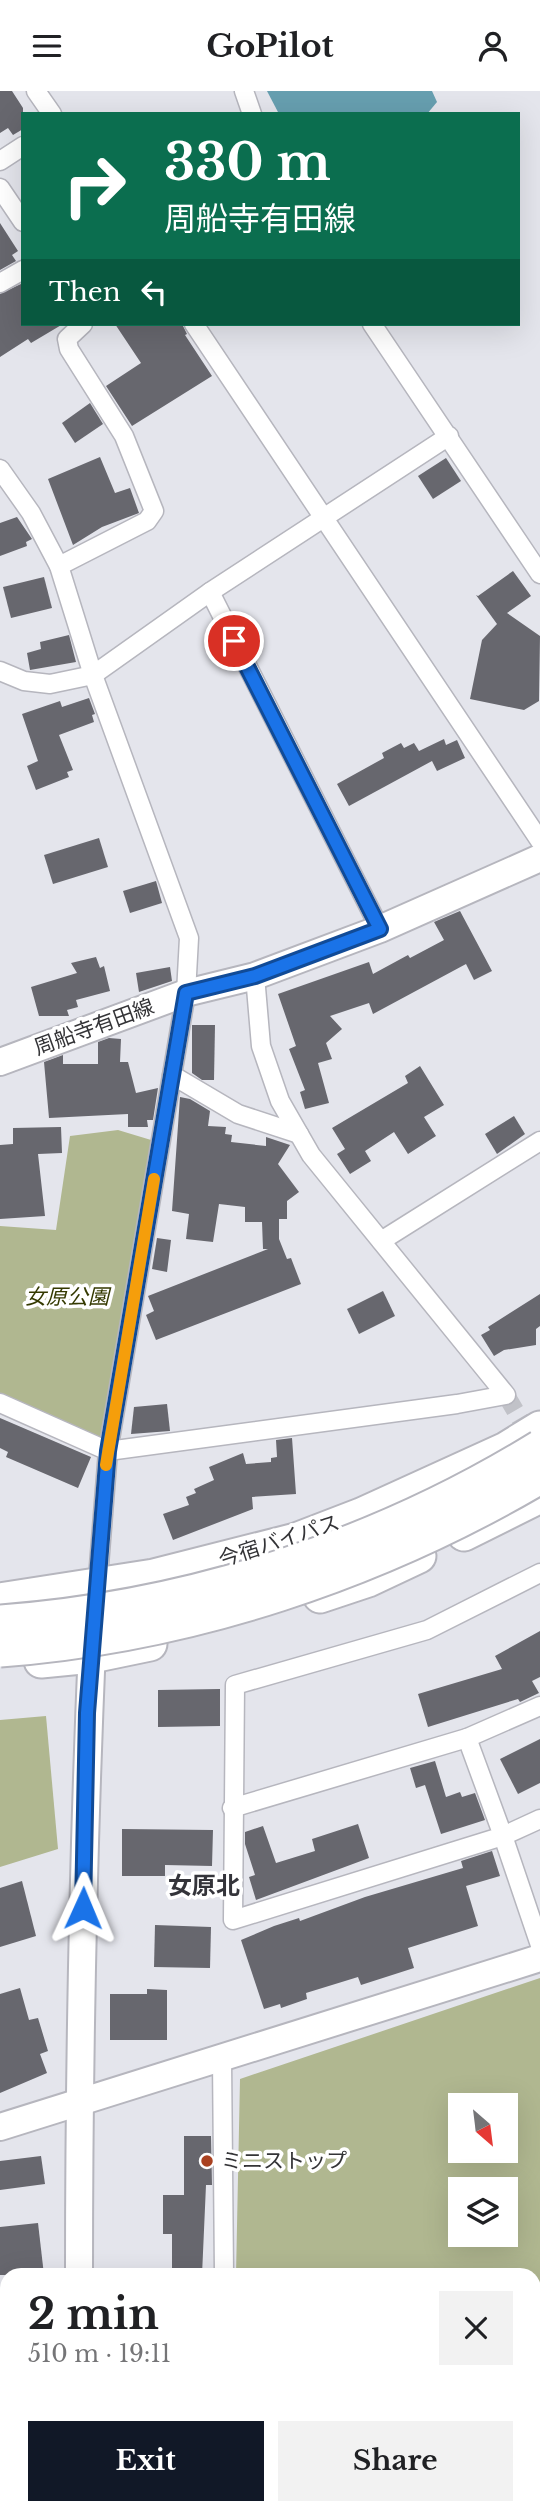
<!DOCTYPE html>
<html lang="en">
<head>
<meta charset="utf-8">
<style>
	body { margin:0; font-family:"Libre Baskerville","Noto Sans JP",serif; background:#f2f2f2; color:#202124; height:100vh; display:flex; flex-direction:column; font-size:26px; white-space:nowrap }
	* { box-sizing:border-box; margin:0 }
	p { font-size:23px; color:#757577 }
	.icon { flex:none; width:38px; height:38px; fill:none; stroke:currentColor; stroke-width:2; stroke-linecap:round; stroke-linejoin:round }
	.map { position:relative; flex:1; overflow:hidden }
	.panel { position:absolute; left:0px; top:2177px; width:541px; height:247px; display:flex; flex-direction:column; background:#fff; border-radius:21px 21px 0 0; box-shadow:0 7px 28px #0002 }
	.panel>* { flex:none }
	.hud { position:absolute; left:21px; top:21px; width:499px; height:214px; border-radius:0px; box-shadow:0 7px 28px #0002; background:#0b6e4f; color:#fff; overflow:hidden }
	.needle { width:46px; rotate:152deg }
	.controls { position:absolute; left:448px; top:2002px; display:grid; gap:14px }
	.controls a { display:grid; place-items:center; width:70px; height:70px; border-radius:0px; background:#fff; box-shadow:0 7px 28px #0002; font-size:35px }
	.pin { position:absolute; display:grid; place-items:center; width:60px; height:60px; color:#fff; margin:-30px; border:4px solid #fff; border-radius:50%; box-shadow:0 2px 7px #0007 }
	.me { position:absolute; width:77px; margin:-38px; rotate:1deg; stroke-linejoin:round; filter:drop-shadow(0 0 5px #0008) }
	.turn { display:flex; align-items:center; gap:24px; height:147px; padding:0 28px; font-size:32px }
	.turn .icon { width:91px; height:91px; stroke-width:2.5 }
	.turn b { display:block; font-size:49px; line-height:60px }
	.then { display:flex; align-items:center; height:66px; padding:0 28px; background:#0003; gap:14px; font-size:26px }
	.round { display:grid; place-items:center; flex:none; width:74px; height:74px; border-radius:0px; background:#f2f2f2 }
	.head { display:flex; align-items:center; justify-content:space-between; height:119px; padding:0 28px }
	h1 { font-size:42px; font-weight:800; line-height:52px }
	.action { display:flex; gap:14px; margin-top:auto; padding:14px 28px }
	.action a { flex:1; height:80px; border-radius:0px; background:#111827; color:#fff; font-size:28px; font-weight:800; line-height:80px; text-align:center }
	.action a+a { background:#f2f2f2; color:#202124 }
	header { display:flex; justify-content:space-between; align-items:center; height:91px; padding:0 28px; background:#fff; font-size:32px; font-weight:800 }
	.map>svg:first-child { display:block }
	.green { fill:#b0b790; fill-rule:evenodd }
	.water { fill:#679fb0 }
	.building { fill:#67676e }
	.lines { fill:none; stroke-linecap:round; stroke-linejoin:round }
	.street-tunnel { stroke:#c1c2c8; stroke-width:18; stroke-dasharray:18 9; stroke-linecap:butt }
	.street-casing { stroke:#b6b6be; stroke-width:21 }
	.secondary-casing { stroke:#b6b6be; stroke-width:30 }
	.highway-casing { stroke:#b6b6be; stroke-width:37 }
	.street { stroke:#fff; stroke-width:18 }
	.secondary { stroke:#fff; stroke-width:26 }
	.highway { stroke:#fff; stroke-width:33 }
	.highway-bridge-casing { stroke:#b6b6be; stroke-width:37; stroke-linecap:butt }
	.highway-bridge { stroke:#fff; stroke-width:33 }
	.route-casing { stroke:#114b97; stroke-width:18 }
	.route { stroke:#1a73e8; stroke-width:12 }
	.slow { stroke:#f59e0b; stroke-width:12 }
	.poi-dot { fill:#a94120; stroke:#fff; stroke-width:2.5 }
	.labels { text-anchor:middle; stroke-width:7; stroke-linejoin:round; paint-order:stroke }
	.street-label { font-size:21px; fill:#343437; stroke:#fff }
	.park-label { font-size:21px; font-style:italic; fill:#343900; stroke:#fff }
	.poi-label { font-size:21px; fill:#343437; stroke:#fff; text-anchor:start }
	.quarter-label { font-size:24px; font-weight:bold; fill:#34343a; stroke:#fff }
</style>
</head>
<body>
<header><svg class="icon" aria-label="menu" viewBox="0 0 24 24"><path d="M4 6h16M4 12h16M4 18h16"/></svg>GoPilot<svg class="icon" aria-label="person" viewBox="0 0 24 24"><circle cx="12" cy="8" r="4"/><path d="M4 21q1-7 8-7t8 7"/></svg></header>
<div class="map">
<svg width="540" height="2423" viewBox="0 0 540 2423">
	<rect width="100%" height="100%" fill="#e4e5ec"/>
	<g class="green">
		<polygon points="118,1039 161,1052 108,1360 0,1312 0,1135 56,1139 70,1045"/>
		<polygon points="46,1625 58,1758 0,1776 0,1629"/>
		<path d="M540,1887v536h-306l-1,-6h301v-233h-298l4,-196zM460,2014h46v46h-46zM506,2098v46h-46v-46z"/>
	</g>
	<polygon class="water" points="267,0 432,0 437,11 427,23 279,23"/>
	<g class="building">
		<polygon points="0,0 12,0 23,17 23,38 13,44 8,37 0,42"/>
		<polygon points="0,132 18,160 12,164 16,170 0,179"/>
		<polygon points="23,192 23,233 63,233 31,252 28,248 0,266 0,203"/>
		<polygon points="115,233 182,233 187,243 185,244 212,285 132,335 106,295 141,272"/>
		<polygon points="90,312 103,333 75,352 62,332"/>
		<polygon points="100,366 115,402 130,397 139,422 102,436 73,454 48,388"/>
		<polygon points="446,367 461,390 433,408 418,385"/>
		<polygon points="17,426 32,448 26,451 27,455 0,465 0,432"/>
		<polygon points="513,480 531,505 507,522 540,545 539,610 524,619 470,608 482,549 497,533 476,504 478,505"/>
		<polygon points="44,486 52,517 11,527 3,496"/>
		<polygon points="69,544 76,571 30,579 27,562 41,558 40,551"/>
		<polygon points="89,607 95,623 92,624 94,631 59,644 73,679 67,681 69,686 36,699 27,675 38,670 22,623 60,610 62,616"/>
		<polygon points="444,648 446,654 457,649 465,667 437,680 432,670 349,715 337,693 384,667 382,662 401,652 404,657 414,652 419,660"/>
		<polygon points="99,747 108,776 53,793 44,764"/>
		<polygon points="156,790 162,812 130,822 123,800"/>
		<polygon points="460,820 492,880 474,889 466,873 373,923 369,912 330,925 342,938 326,952 332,968 318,972 329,1012 305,1018 300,1001 305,999 289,958 296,955 278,903 369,871 373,883 408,864 410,867 444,849 434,831"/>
		<polygon points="96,866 100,877 104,875 110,900 76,909 78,916 67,919 69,925 39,925 31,896 77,882 71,872"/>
		<polygon points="170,876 172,890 139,901 136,882"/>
		<polygon points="192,934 215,934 214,989 202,989 192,982"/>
		<polygon points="109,947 121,948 120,971 128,971 136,1002 158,997 153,1029 147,1029 148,1036 128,1036 128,1023 49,1027 44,971 63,964 63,973 98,973 98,951"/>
		<polygon points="420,975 444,1014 424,1026 436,1045 408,1063 394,1041 365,1060 371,1070 350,1083 337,1063 345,1058 332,1037 408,992 405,985"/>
		<polygon points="180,1006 190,1008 210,1020 208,1035 226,1036 225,1043 232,1044 231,1051 266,1055 266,1046 290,1054 278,1073 299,1101 287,1110 287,1128 279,1128 279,1148 287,1168 291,1167 301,1193 156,1249 146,1224 154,1220 148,1205 268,1158 263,1158 262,1131 245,1131 245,1116 219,1113 213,1151 186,1148 189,1123 172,1120"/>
		<polygon points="514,1025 525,1043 497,1063 485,1043"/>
		<polygon points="61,1036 62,1062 38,1063 45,1125 0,1128 0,1054 13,1053 13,1037"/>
		<polygon points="157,1147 171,1149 167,1181 152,1178"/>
		<polygon points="383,1200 395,1225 359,1243 347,1218"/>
		<polygon points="540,1203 540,1235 536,1238 536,1254 504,1259 494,1265 481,1244 490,1239 488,1236"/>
		<polygon points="167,1313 170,1340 131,1343 134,1316"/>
		<polygon points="0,1327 91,1366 78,1397 6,1366 8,1361 0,1357"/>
		<polygon points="292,1347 296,1403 252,1406 253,1418 173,1449 163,1423 189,1414 186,1406 196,1402 194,1398 214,1389 209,1376 243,1362 246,1373 271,1371 271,1367 277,1366 276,1349"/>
		<polygon points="540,1540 540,1586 532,1590 539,1602 520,1611 518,1608 428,1636 418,1603 502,1578 495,1565"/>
		<polygon points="220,1598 220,1635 158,1636 158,1599"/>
		<polygon points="540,1648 540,1692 518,1703 500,1668"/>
		<polygon points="435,1670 446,1706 460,1701 462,1706 475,1702 485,1729 441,1743 425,1694 416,1697 410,1677"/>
		<polygon points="358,1733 369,1767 256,1809 249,1786 255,1784 245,1753 245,1741 263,1735 276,1772 315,1760 312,1748"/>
		<polygon points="122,1738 213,1739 212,1775 165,1774 165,1785 122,1785"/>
		<polygon points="492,1760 500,1785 466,1795 478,1835 408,1857 414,1877 361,1894 358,1886 306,1902 307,1908 281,1917 280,1913 264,1918 241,1849 274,1835 299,1827 300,1830 365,1806 463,1777 461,1770"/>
		<polygon points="22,1790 36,1845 0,1856 0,1797"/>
		<polygon points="155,1834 211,1836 210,1877 154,1876"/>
		<polygon points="20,1897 29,1929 38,1927 48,1960 40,1963 47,1982 0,2002 0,1903"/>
		<polygon points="147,1898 167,1899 167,1949 110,1949 110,1903 147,1903"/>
		<polygon points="184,2045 211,2045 212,2094 206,2094 202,2184 172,2184 172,2143 163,2143 163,2104 184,2104"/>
		<polygon points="41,2065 45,2093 0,2099 0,2070"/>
		<polygon points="38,2132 44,2184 0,2184 0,2136"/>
	</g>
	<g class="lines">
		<polyline class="street-tunnel" points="506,1304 533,1350"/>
		<g class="street-casing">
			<g id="street">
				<polyline points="36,0 52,23"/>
				<polyline points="244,0 252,23"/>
				<polyline points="0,70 23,55"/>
				<polyline points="0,97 23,131"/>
				<polyline points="0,192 23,179"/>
				<polyline points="194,233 540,750"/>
				<polyline points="372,233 540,483"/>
				<polyline points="0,378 31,422 59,475 93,584 189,847 186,902 108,1360 97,1500"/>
				<polyline points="59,475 147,430 154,420 124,345 69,258 67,248 83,233"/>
				<polyline points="210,501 380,838"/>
				<polyline points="0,580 24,590 50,593 93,584 210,501 449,345"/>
				<polyline points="172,984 238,1023 299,1043"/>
				<polyline points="381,1150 540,1050"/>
				<polyline points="0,1312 108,1360 457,1313 506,1304 311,1064 280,1010 261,955 255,885"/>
				<polyline points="467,1647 503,1745 233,1829 235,1594 427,1539 540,1482"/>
				<polyline points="232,1717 467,1647 540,1615"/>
				<polyline points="540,1728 503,1745 540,1854"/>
				<polyline points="222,1968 224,2184"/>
				<polyline points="0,2405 7,2403"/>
				<polyline points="219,2417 220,2423"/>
			</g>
		</g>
		<g class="secondary-casing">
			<g id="secondary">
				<polyline points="0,971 186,902 255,885 380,838 540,767"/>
				<polyline points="0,2036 540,1867"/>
				<path d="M79,2184c0,-210 4,-419 13,-628"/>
				<polyline points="82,2417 82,2423"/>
			</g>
		</g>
		<g class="highway-casing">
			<g id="highway">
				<polyline points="464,1443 540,1405"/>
				<polyline points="320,1505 368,1489 419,1465"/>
				<polyline points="0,1509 154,1485 296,1449 361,1424 506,1358 540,1337"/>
				<polyline points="41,1570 92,1565 150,1553"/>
			</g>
		</g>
		<use href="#street" class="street"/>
		<use href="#secondary" class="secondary"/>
		<use href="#highway" class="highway"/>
		<g class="highway-bridge-casing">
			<g id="highway-bridge">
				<path d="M0,1531c190,-14 378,-75 540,-175"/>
				<path d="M0,1559c189,-14 377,-77 540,-173"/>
			</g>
		</g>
		<use href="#highway-bridge" class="highway-bridge"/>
	</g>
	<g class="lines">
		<g class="route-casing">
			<polyline id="route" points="83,1817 87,1622 108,1360 186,902 255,885 380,838 234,550"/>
		</g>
		<use href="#route" class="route"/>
		<polyline class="slow" points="106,1374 154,1088"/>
	</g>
	<circle class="poi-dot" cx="207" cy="2070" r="7"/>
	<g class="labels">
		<g class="street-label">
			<text transform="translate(94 936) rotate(-20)" y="7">周船寺有田線</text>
			<text transform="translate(279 1450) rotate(-18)" y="7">今宿バイパス</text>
		</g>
		<g class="park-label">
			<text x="67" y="1213">女原公園</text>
		</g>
		<g class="poi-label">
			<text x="221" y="2077">ミニストップ</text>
		</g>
		<g class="quarter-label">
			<text x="204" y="1803">女原北</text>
		</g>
	</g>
</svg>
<div class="controls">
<a><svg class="needle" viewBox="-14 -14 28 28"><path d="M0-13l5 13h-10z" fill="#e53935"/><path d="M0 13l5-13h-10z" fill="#757577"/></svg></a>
<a><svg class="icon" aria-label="layers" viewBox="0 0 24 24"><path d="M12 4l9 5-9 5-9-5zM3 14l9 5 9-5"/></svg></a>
</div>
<div class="pin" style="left:234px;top:550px;background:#d93025"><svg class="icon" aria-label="arrive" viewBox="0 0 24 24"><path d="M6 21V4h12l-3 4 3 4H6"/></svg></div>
<svg class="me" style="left:83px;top:1817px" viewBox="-20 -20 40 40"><path d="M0-17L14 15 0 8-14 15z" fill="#1a73e8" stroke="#fff" stroke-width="4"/></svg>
<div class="hud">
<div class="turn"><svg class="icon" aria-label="right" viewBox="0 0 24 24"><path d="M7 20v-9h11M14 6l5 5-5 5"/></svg><div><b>330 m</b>周船寺有田線</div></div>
<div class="then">Then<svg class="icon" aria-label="left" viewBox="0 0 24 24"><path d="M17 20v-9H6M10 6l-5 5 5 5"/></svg></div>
</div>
<section class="panel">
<div class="head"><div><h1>2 min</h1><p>510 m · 19:11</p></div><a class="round"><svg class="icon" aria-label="close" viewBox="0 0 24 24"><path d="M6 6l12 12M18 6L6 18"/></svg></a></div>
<div class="action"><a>Exit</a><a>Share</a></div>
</section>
</div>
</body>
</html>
